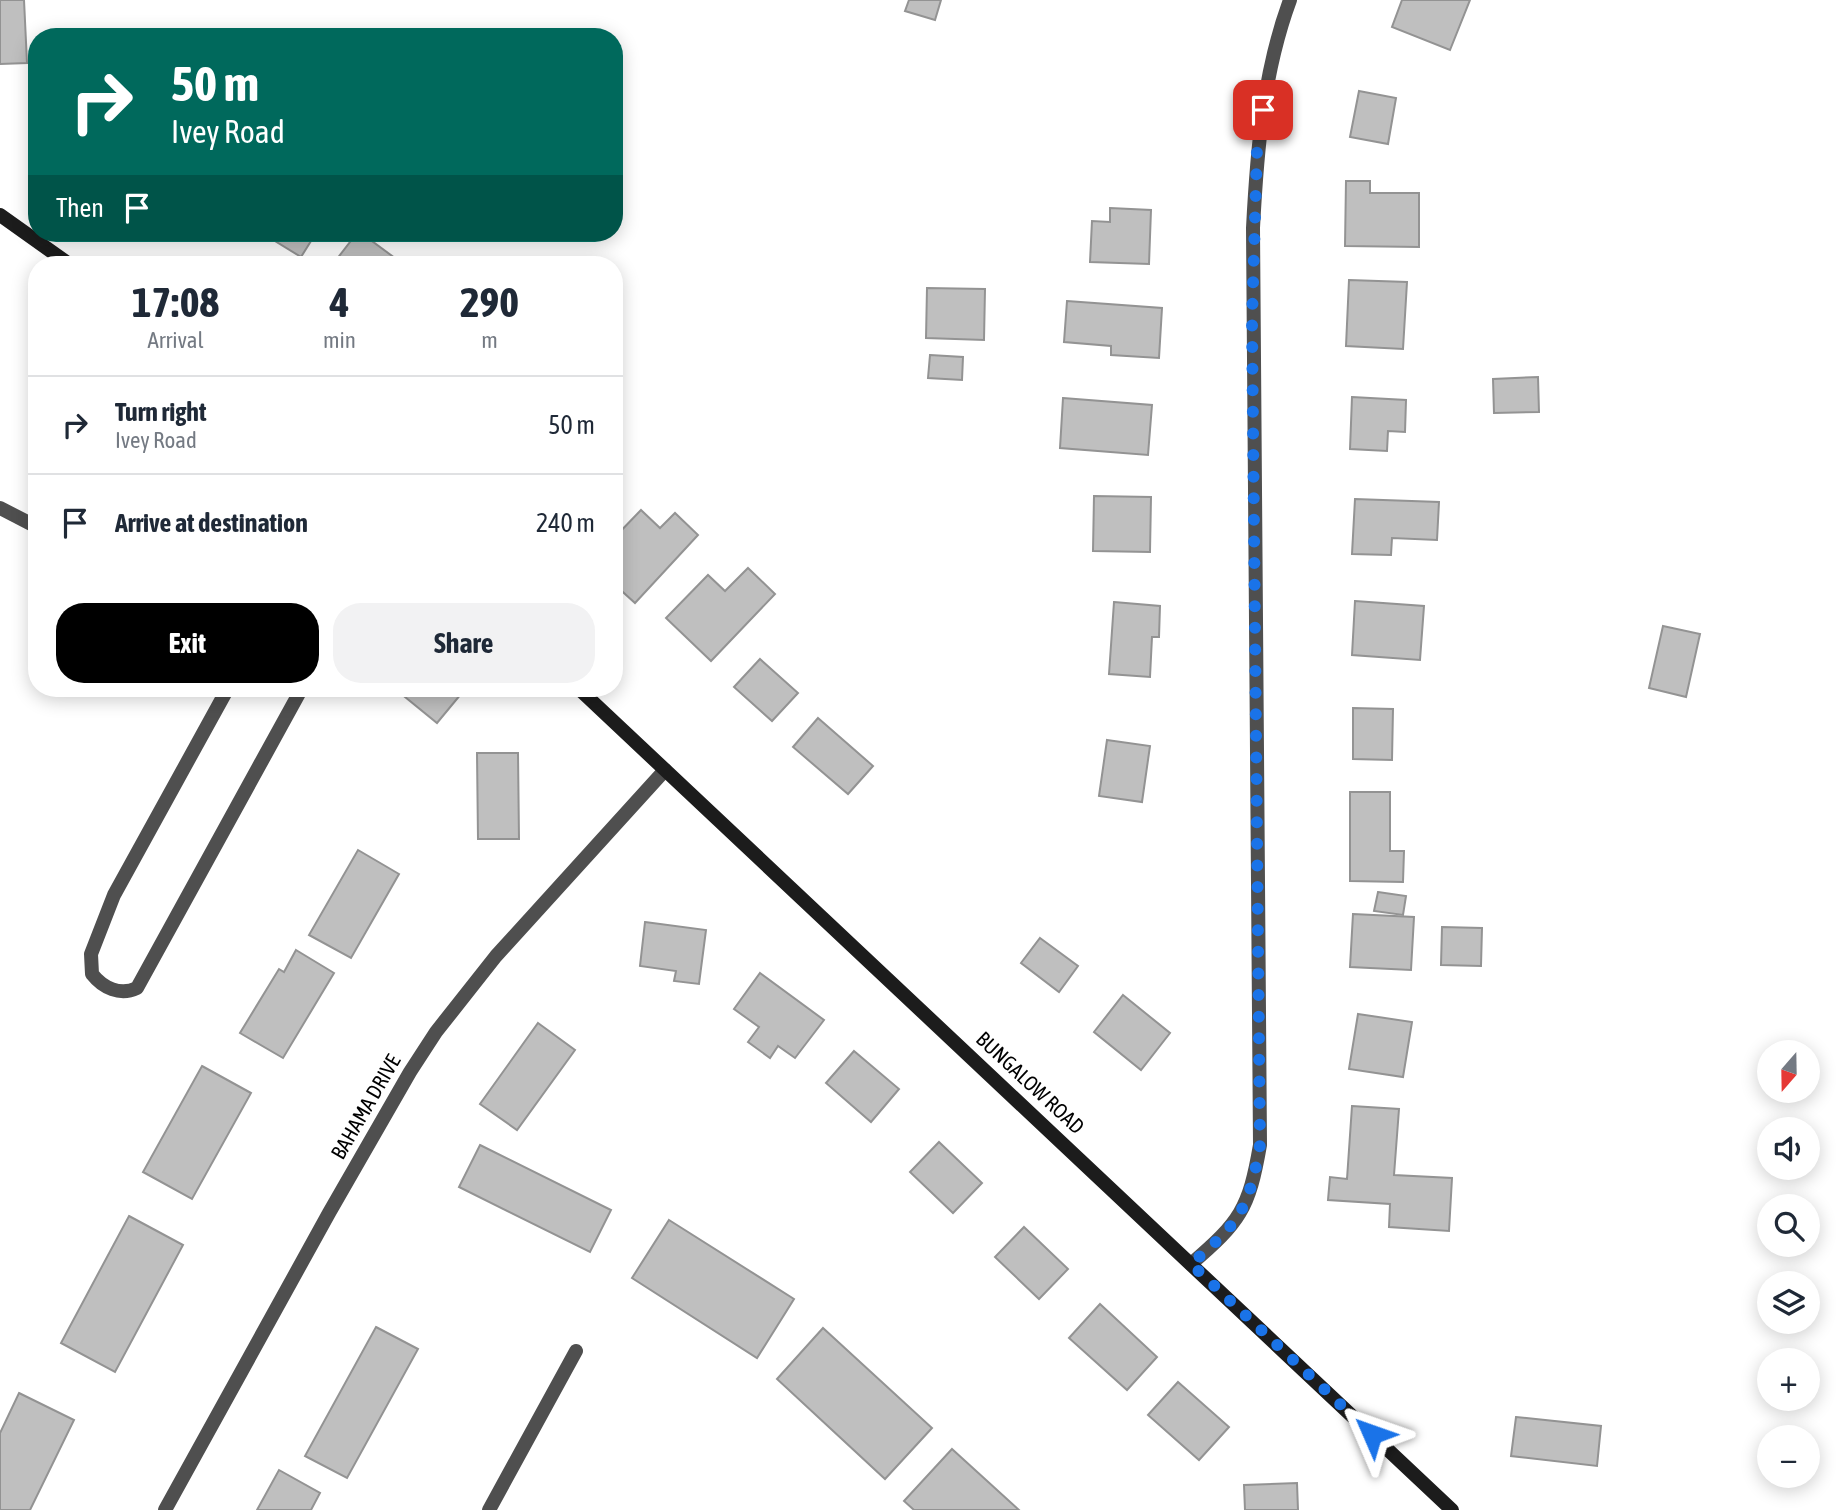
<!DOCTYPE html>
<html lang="en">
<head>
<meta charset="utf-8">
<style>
	body { margin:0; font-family:"Asap Condensed",sans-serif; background:#f2f2f3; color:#1f2937; height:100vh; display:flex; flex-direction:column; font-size:26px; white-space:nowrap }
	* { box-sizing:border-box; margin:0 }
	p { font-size:23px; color:#747a83 }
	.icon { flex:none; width:38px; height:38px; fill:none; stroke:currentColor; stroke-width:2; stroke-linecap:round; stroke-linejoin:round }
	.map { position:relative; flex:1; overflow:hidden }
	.panel { position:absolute; left:28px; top:256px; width:595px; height:441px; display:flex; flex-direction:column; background:#fff; border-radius:28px; box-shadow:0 4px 18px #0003 }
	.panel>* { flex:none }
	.hud { position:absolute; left:28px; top:28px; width:595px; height:214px; border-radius:28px; box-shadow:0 4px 18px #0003; background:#00695c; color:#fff; overflow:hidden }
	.needle { width:46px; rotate:200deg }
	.controls { position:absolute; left:1757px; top:1040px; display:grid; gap:14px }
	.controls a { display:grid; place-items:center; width:63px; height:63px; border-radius:50%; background:#fff; box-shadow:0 4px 18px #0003; font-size:35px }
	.pin { position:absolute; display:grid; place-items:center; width:60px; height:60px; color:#fff; margin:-30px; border-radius:14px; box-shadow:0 4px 10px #0006 }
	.me { position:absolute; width:77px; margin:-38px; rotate:313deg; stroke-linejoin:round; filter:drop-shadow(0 0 5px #0008) }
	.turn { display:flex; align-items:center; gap:24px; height:147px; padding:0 28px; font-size:32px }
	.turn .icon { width:91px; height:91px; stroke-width:2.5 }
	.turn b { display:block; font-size:49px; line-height:60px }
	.then { display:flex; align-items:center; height:66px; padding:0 28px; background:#0003; gap:14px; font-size:26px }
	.eta { display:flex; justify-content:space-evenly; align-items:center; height:119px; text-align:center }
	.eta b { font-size:42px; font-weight:700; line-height:49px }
	.cta { display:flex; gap:14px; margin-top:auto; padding:14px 28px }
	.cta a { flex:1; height:80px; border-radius:28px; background:#000; color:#fff; font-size:28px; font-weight:700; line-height:80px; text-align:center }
	.cta a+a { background:#f2f2f3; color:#1f2937 }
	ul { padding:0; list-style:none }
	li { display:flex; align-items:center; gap:21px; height:98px; padding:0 28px; border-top:2px solid #e0e1e3 }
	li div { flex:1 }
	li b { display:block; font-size:26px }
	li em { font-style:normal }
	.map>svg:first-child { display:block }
	.building { fill:#bfbfbf; stroke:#939393; stroke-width:2 }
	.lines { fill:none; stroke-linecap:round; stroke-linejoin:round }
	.lane { stroke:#4f4f4f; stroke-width:14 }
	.street { stroke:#4f4f4f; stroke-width:14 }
	.secondary { stroke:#1c1c1c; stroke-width:14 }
	.route { stroke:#1a73e8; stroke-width:12; stroke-dasharray:0 21.6 }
	.labels { text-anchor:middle; stroke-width:5; stroke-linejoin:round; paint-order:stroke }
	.street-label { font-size:21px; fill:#000; stroke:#fff }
</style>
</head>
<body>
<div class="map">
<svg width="1842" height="1510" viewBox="0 0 1842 1510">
	<rect width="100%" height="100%" fill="#fff"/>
	<g class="building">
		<polygon points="0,0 24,0 27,63 0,64"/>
		<polygon points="909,0 941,0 935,20 905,11"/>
		<polygon points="1402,0 1470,0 1450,50 1392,27"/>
		<polygon points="1359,91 1396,98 1388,144 1350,137"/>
		<polygon points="1346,181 1370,181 1370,193 1419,193 1419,247 1345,246"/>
		<polygon points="1110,208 1151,210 1149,264 1090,262 1092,221 1110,222"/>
		<polygon points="262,233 316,233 301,257"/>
		<polygon points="357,233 361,233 403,264 333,264"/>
		<polygon points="1349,280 1407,282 1403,349 1346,346"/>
		<polygon points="927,288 985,289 984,340 926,338"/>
		<polygon points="1067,301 1162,308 1159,358 1111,355 1111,346 1064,342"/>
		<polygon points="930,355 963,357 962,380 928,378"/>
		<polygon points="1538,377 1539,412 1494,413 1493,379"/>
		<polygon points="1352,397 1406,400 1405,432 1388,431 1387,451 1350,449"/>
		<polygon points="1063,398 1152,405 1148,455 1060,448"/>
		<polygon points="1094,496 1151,497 1150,552 1093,551"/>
		<polygon points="1355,499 1439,502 1437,540 1392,538 1391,555 1352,554"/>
		<polygon points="641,510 660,528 675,513 698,535 635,603 614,584 614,538"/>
		<polygon points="748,568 775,594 711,661 666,618 708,575 725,591"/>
		<polygon points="1355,601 1424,606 1420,660 1352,655"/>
		<polygon points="1114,602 1160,606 1159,637 1152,637 1150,677 1109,674"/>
		<polygon points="1663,626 1700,634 1686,697 1649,688"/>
		<polygon points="760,659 798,693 772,721 734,687"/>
		<polygon points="394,688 466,688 437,723"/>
		<polygon points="1353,708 1393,709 1392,760 1353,759"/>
		<polygon points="818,718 873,766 848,794 793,747"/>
		<polygon points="1107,740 1150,746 1142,802 1099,796"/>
		<polygon points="477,753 518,753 519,839 478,839"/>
		<polygon points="1350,792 1390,792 1390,851 1404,851 1403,882 1350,881"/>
		<polygon points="358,850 399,874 351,958 309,935"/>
		<polygon points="1378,892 1406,896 1403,915 1374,911"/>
		<polygon points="1353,914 1414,917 1411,970 1350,967"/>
		<polygon points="645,922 706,930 699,984 674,981 676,971 640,966"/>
		<polygon points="1442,927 1482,928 1481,966 1441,965"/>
		<polygon points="1040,938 1078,966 1059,992 1021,963"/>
		<polygon points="296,950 334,973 283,1058 240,1033 279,969 284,972"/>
		<polygon points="760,973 824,1020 795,1058 778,1046 770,1058 748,1042 759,1027 734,1009"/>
		<polygon points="1123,995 1170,1033 1141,1070 1094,1032"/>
		<polygon points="1358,1014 1412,1022 1403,1077 1349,1069"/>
		<polygon points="538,1023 575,1050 517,1130 480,1104"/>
		<polygon points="854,1051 899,1089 871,1122 826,1083"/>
		<polygon points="202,1066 251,1093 192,1199 143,1172"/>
		<polygon points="1352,1106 1399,1109 1394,1175 1452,1178 1449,1231 1389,1227 1390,1204 1328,1200 1330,1177 1347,1179"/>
		<polygon points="939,1142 982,1183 953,1213 910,1172"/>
		<polygon points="480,1145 611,1210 590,1252 459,1187"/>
		<polygon points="129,1216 183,1245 115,1372 61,1343"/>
		<polygon points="669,1220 794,1299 757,1358 632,1278"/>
		<polygon points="1024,1227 1068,1269 1039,1299 995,1257"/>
		<polygon points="1100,1304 1157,1357 1127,1390 1069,1338"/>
		<polygon points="376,1327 418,1349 347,1478 305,1456"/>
		<polygon points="823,1328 932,1428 885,1479 777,1379"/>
		<polygon points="1178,1382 1229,1427 1199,1460 1148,1415"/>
		<polygon points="19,1393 74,1420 30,1510 0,1510 0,1433"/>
		<polygon points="1516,1417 1601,1426 1597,1466 1511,1456"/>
		<polygon points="952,1449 1019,1510 914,1510 904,1501"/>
		<polygon points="279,1470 320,1493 311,1510 257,1510"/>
		<polygon points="1297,1483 1298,1510 1245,1510 1244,1485"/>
	</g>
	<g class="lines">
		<g class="lane">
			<polyline points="0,508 37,527"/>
			<path d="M228,688l-114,207 -23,59 1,20c11,14 28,22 45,14l165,-300"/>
			<polyline points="165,1510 329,1213 410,1072 436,1032 496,956 665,770"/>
			<polyline points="489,1510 576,1351"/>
		</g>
		<path class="street" d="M1191,1264c49,-42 58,-55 69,-119l-7,-917c4,-77 10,-155 37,-228"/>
		<g class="secondary">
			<polyline points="0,215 69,264"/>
			<polyline points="578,688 1452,1510"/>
		</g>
	</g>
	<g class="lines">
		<path class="route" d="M1263,110l-6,39 -5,171 8,825c-11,64 -20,77 -69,119l181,170"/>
	</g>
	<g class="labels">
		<g class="street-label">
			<text transform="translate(1030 1083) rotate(43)" y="7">BUNGALOW ROAD</text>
			<text transform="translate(366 1107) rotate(-60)" y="7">BAHAMA DRIVE</text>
		</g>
	</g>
</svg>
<div class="controls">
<a><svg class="needle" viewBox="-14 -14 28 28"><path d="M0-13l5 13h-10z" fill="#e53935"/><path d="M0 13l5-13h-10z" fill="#747a83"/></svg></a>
<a><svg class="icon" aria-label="sound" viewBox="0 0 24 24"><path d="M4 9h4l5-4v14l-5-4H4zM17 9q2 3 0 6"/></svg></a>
<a><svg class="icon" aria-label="search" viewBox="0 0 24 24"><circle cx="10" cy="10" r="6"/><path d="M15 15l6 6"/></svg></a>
<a><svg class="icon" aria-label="layers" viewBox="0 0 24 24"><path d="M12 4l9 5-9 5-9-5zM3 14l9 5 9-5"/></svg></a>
<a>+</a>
<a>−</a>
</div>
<div class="pin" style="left:1263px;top:110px;background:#d93025"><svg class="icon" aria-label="arrive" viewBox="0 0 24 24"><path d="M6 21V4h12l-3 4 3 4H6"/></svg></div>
<svg class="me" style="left:1372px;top:1434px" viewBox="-20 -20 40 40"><path d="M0-17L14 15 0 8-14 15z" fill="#1a73e8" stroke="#fff" stroke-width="4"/></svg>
<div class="hud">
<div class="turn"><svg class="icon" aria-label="right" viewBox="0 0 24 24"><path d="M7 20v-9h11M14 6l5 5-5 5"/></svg><div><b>50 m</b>Ivey Road</div></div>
<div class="then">Then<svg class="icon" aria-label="arrive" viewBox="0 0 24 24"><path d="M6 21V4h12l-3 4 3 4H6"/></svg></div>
</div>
<section class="panel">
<div class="eta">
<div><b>17:08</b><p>Arrival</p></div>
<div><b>4</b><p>min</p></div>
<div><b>290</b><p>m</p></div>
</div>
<ul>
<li><svg class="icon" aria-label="right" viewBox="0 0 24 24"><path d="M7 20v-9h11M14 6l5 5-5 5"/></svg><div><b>Turn right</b><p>Ivey Road</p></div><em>50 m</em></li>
<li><svg class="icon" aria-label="arrive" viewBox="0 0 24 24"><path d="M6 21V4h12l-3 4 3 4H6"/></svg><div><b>Arrive at destination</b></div><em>240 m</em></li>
</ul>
<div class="cta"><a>Exit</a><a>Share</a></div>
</section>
</div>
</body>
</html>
